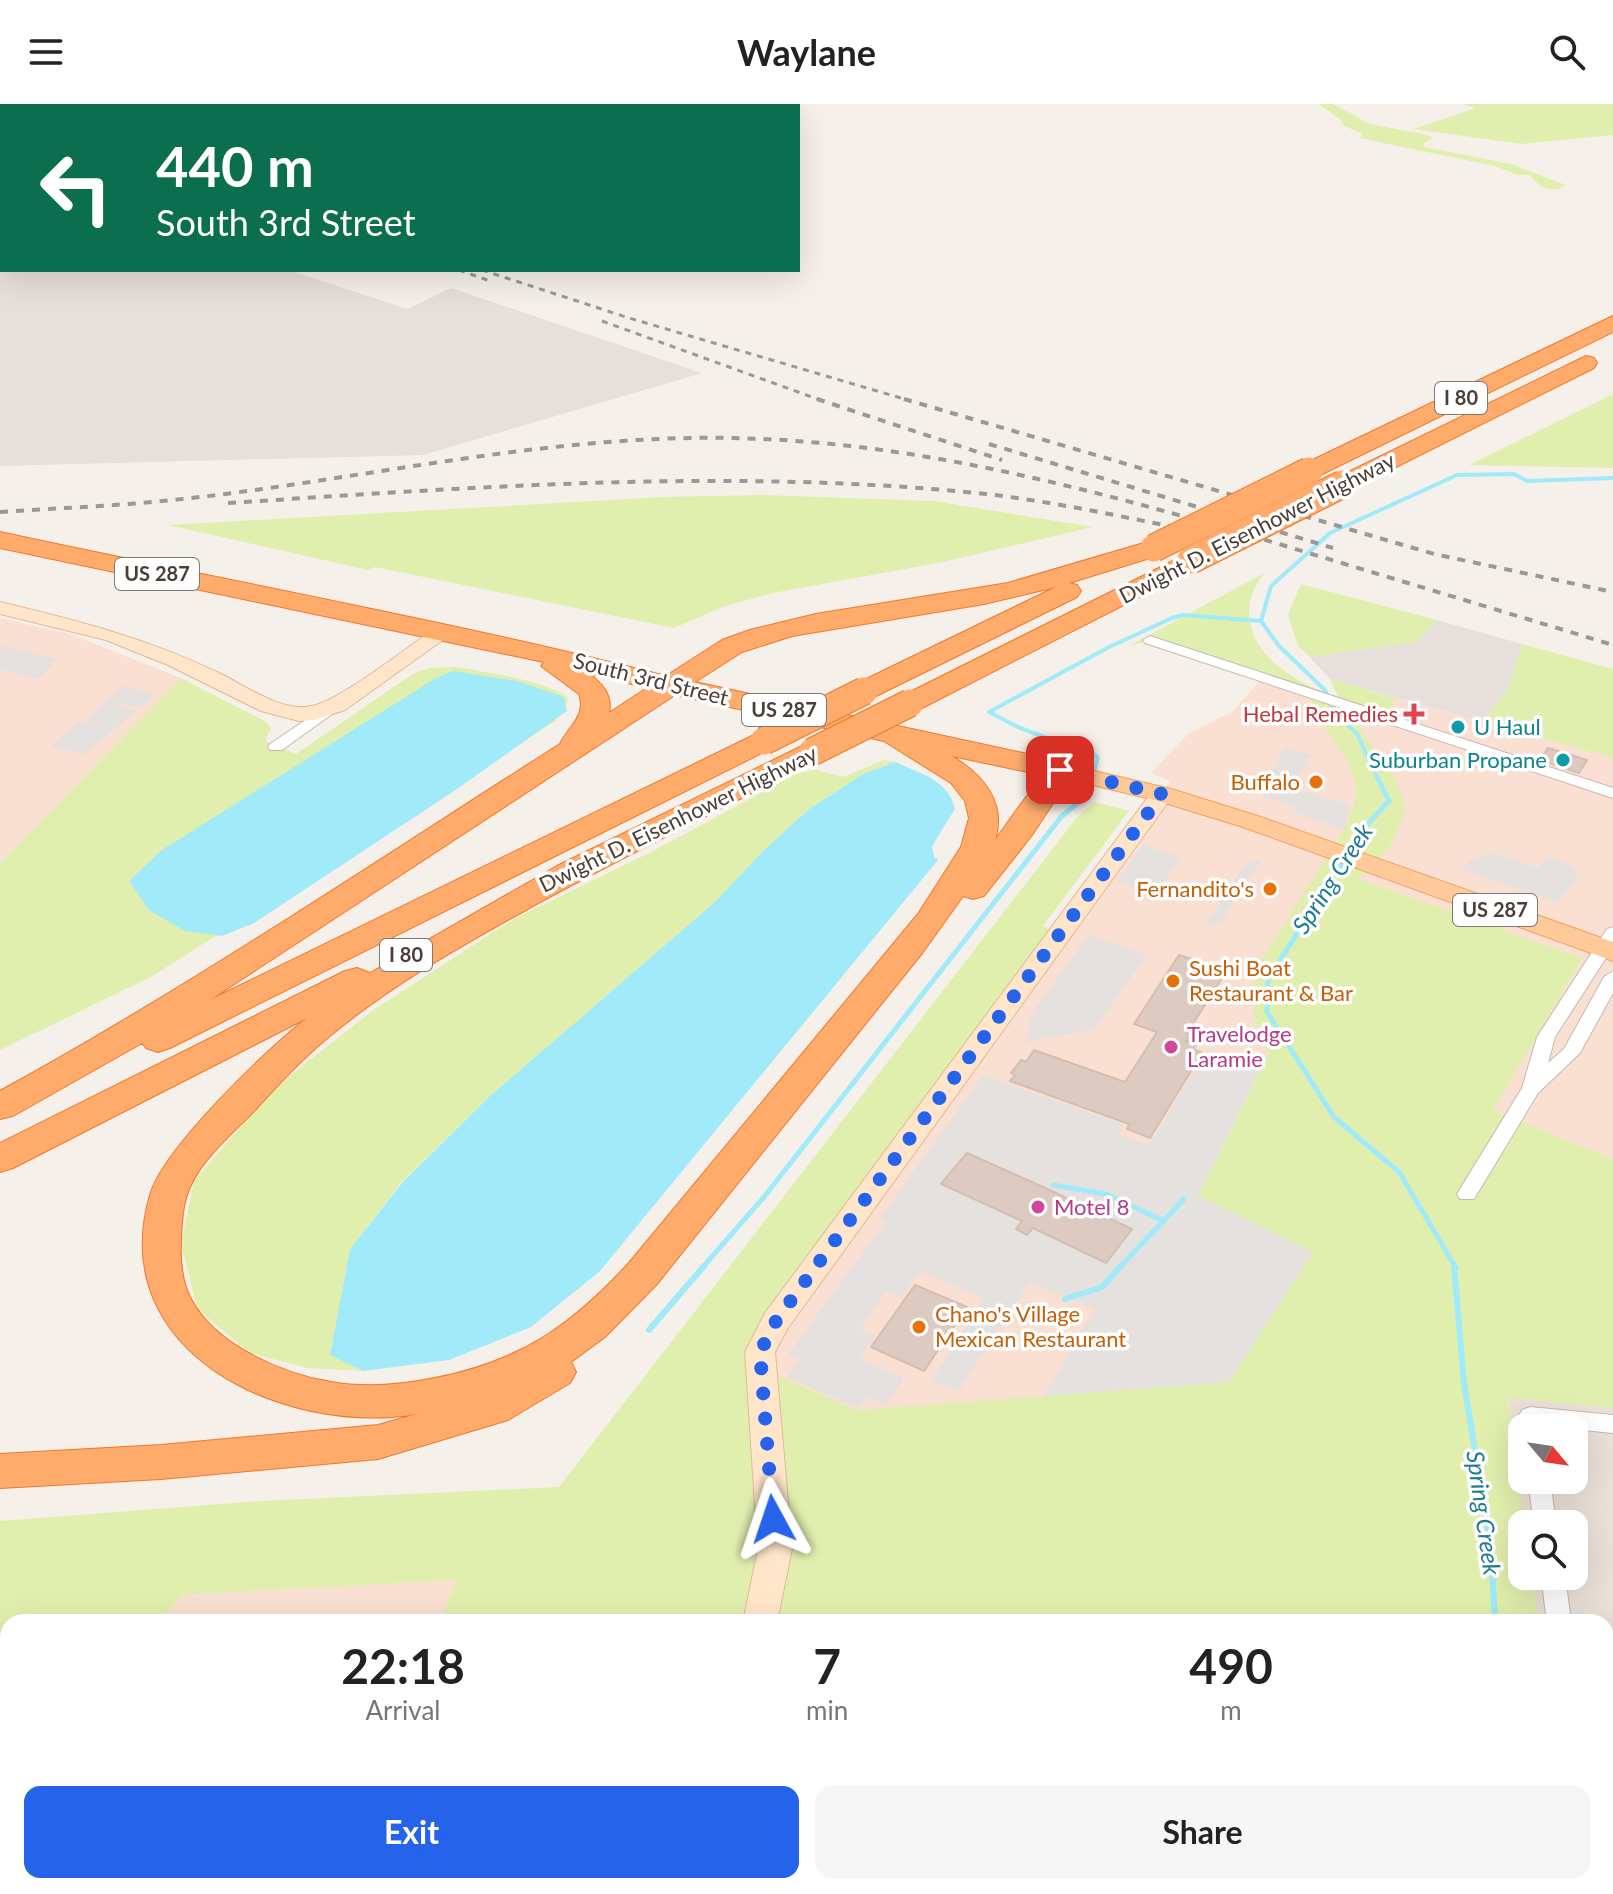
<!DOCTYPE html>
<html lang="en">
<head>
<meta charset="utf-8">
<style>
	body { margin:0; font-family:Lato,sans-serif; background:#f6f6f6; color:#222; height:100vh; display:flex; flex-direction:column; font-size:30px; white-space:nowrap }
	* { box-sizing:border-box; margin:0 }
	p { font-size:26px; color:#767676 }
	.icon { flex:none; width:44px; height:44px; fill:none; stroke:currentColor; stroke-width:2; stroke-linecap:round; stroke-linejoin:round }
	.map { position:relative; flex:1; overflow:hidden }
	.side { position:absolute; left:0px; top:1510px; width:1614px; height:280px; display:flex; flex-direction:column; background:#fff; border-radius:24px 24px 0 0; box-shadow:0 8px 32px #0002 }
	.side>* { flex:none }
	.banner { position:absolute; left:0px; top:0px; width:800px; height:168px; box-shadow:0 8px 32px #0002; background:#0b6e4f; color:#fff; overflow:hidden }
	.needle { width:52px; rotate:119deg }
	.tools { position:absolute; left:1508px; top:1310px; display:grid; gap:16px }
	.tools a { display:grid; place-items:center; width:80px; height:80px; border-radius:16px; background:#fff; box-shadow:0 8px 32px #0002; font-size:40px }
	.pin { position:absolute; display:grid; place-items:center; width:68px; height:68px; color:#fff; margin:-34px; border-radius:16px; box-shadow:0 4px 12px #0006 }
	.me { position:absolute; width:88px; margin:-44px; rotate:355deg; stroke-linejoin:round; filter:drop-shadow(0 0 6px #0008) }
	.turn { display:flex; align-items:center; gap:28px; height:168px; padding:0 24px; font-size:36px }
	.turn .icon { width:104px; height:104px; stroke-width:2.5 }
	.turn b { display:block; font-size:56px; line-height:68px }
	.eta { display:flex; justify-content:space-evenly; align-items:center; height:136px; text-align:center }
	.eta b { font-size:48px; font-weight:700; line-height:56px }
	.primary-button { display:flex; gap:16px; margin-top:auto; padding:16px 24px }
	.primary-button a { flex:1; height:92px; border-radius:16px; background:#2563eb; color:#fff; font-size:32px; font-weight:700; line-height:92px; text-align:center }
	.primary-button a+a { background:#f6f6f6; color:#222 }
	header { display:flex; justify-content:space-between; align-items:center; height:104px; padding:0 24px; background:#fff; font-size:36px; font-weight:700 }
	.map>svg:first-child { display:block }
	.residential { fill:#ebe0d7; fill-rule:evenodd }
	.commercial { fill:#fae0d3 }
	.industrial { fill:#e6dfdb }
	.green { fill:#e1efae }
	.parking { fill:#e5e1de }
	.water { fill:#a0eaf9 }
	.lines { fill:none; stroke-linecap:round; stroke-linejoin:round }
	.stream-far2 { stroke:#a0eaf9; stroke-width:4 }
	.stream-far1 { stroke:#a0eaf9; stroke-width:5 }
	.stream { stroke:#a0eaf9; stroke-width:6 }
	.building { fill:#ddcbc1; stroke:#d5beb0; stroke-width:2 }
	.street-casing { stroke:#c6b8ae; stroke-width:2 }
	.secondary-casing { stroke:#dfba96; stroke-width:2 }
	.primary-casing { stroke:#f2a15c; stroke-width:2 }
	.highway-casing { stroke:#f0782a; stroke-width:2 }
	.street { fill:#fff; fill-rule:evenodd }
	.secondary { fill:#ffe6cb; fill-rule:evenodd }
	.primary { fill:#ffca9a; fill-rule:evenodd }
	.highway { fill:#ffab6c; fill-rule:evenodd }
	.rail-far1 { stroke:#999; stroke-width:3; stroke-dasharray:6 6; stroke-linecap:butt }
	.rail { stroke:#999; stroke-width:4; stroke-dasharray:8 8; stroke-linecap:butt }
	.highway-bridge-casing { stroke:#f0782a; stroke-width:29; stroke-linecap:butt }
	.highway-bridge { stroke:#ffab6c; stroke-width:27 }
	.route { stroke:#2563eb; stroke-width:14; stroke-dasharray:0 25.2 }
	.health-dot { fill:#e0444e; stroke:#fff; stroke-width:3 }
	.culture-dot { fill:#0f9aa8; stroke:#fff; stroke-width:3 }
	.food-dot { fill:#e8710a; stroke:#fff; stroke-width:3 }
	.hotel-dot { fill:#d1479c; stroke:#fff; stroke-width:3 }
	.labels { text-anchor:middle; stroke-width:7; stroke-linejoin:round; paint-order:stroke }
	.shield { fill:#fff; stroke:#827872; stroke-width:2 }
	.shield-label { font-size:20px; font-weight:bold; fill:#4c3e36 }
	.street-label { font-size:22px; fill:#4c3e36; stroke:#fff }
	.health-label { font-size:22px; fill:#be3a42; stroke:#fff; text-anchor:end }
	.culture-label { font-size:22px; fill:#0d838f; stroke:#fff; text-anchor:start }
	.food-label { font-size:22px; fill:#c56008; stroke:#fff; text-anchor:end }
	.hotel-label { font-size:22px; fill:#b23c85; stroke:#fff; text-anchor:start }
	.water-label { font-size:24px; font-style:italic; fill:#1c7b90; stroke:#fff }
</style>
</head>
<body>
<header><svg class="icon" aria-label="menu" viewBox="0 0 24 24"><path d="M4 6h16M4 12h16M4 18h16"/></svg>Waylane<svg class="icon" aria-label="search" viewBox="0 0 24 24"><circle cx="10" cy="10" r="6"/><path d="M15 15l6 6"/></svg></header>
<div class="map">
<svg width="1613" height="1790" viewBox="0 0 1613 1790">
	<rect width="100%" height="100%" fill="#f6f0ea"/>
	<path class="residential" d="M1508,1292l105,12v486h-36l-1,-8h30v-264h-67l-7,-46h42v-52h-49zM1522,1324h52v52h-52z"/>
	<g class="commercial">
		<polygon points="0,514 70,530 181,574 0,759"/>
		<polygon points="1262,574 1383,613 1396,594 1613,654 1613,1055 1492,1006 1583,855 1255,918 1268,949 1198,1092 1092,1292 857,1306 761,1264 776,1217 1171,677 1151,669 1188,630 1233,607"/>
		<polygon points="457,1476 440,1518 158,1518 182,1491"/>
		<polygon points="8,1686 8,1782 335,1782 332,1790 0,1790 0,1695"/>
	</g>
	<g class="industrial">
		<polygon points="0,73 2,166 288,166 408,205 451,184 702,269 423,351 0,362"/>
		<polygon points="1437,516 1522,540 1509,583 1483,618 1330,575 1310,553 1416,538"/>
	</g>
	<g class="green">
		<path d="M1319,0h14l37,20 58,11 5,3 -10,6 1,3 87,17 55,21c-14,10 -27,2 -36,-10h-13l-22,-9 -136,-28 4,-4 -19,-8 -3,-6z"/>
		<polygon points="1461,0 1613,0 1613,31 1522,40 1413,25 1476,4"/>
		<polygon points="1613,290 1613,364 1469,361"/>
		<polygon points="760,391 934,397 1093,423 943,458 773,489 725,502 674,524 375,463 368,466 168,421 663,393"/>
		<path d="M1264,469c-5,8 -12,18 -14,28 -9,52 46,82 88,96l-8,-18 66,19 -12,19 -41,-12 54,76 9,29 -17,38 -30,31 224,79 -90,152 120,49v249l-105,-11 17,127h-3v52h10l7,46h-1099l16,-42 -274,15 -24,27h-150v168l-8,9v-278l260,-20 299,-14 519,-671 17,-14 34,9 -86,115 18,6 -284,389 -16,47 96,42 372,-28 -31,-186 70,-142 -13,-32 -2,-48 94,-150c3,-9 8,-20 9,-30 1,-38 -40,-68 -50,-102l-155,-52 -24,7z"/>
		<polygon points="1301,480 1437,516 1416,538 1310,553 1298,542 1288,511"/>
		<polygon points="1522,540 1613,565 1613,654 1483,618 1509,583"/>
		<path d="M457,563c37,7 77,11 110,29l1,5 -13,20 -404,256 -151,73v-187l181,-185 84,43 6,7 -6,13 31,13 118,-81 16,-5z"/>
		<polygon points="884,656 895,658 863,670 809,705 765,745 715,798 490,992 401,1079 350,1145 330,1251 363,1267 307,1264 250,1249 197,1205 181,1139 194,1077 275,983 372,907 512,816 653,747 794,671 814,665 843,673"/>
		<polygon points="336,1782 643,1782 641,1790 332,1790"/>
		<polygon points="711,1782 1576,1782 1577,1790 748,1790"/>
	</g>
	<g class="parking">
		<polygon points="0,542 57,555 38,575 0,566"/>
		<polygon points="122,582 154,590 141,603 116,599 116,601 137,606 84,650 51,642 78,618 87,620 91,611"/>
		<polygon points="1284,644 1311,651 1291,684 1351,701 1344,726 1293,708 1297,703 1262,692"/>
		<polygon points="1143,741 1181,753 1155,790 1117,777"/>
		<polygon points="1493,749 1539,764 1547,753 1572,761 1578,771 1559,798 1461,765 1471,756"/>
		<polygon points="1261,756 1221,818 1206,821 1247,757"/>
		<polygon points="1089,831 1146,851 1095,925 1026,938 1032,909"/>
		<polygon points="1208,944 1261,963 1198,1092 1313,1148 1229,1278 1044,1292 1095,1205 1029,1179 959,1287 932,1276 985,1194 920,1168 901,1194 886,1188 860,1225 875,1232 860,1255 904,1274 886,1301 867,1293 859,1305 787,1273 799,1256 788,1251 885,1118 880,1114 983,971 1124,1021 1119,1031 1149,1041"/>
	</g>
	<g class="water">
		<polygon points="453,567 517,577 564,593 567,607 457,685 254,819 222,832 185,827 149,806 129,777 162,746 436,574"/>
		<path d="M895,658c24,11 54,18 60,47l-23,37 2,11 4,3 -338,411 -69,56 -82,33 -86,11 -33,-16 20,-106 52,-66 88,-87 225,-194 50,-53 44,-40 54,-35z"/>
	</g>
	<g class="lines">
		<g class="stream-far2">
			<polyline points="1091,677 1098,654 1095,651 1020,624 989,608 1109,543 1172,514 1183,511 1261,517"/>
			<polyline points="1379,677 1357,630 1335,609 1325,586 1279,542 1261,517 1271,482 1330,429 1457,371 1514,370 1527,377 1613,374"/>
		</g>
		<g class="stream-far1">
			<polyline points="1378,675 1389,697 1365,723 1268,875 1267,908 1334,1013 1399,1068 1456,1164"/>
			<polyline points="1053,1081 1106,1090 1164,1117"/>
			<polyline points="702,1164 764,1093 1061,713 1087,691 1092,675"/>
			<polyline points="1119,1164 1184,1095"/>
		</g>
		<g class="stream">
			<polyline points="1454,1162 1464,1279 1491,1446 1495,1518"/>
			<polyline points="1065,1195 1102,1183 1121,1162"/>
			<polyline points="649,1226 704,1162"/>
			<polyline points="1531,1782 1532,1790"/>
		</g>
	</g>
	<g class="building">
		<polygon points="1548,644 1587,656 1579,669 1540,656"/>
		<polygon points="1179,851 1227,866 1187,929 1191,930 1186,937 1196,941 1193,945 1202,949 1150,1034 1127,1025 1129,1020 1010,977 1015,971 1011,969 1021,956 1026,958 1034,946 1125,978 1157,928 1134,920"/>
		<polygon points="967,1049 1054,1088 1132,1125 1106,1159 1033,1124 1027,1131 1016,1125 1022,1117 941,1080"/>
		<polygon points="915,1181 967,1203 924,1267 871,1243"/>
	</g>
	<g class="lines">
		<g class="street-casing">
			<g id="street">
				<polygon points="1150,532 1613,684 1613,694 1145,539 1143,536"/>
				<polygon points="334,597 342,602 339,605 282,646 270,646 268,643 270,640"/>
				<polygon points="1613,823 1613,843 1555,933 1548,959 1564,945 1604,873 1613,867 1613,889 1580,949 1538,989 1474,1095 1460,1095 1457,1090 1522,984 1537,933 1607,825"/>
				<polygon points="1530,1303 1613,1311 1613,1329 1543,1322 1522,1326 1519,1312 1522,1306"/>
				<polygon points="1528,1376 1550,1376 1556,1420 1534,1420"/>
				<polygon points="1541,1472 1565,1472 1571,1518 1547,1518"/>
				<polygon points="1606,1576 1613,1577 1613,1599 1606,1598"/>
				<polygon points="1606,1773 1611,1790 1585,1790 1584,1782 1606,1782"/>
			</g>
		</g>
		<g class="secondary-casing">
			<g id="secondary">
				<path d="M0,498c79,19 147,36 221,72 25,12 61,39 91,32 29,-6 95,-59 124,-78h14l4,4 -109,78 -31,10 -15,1 -38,-10 -93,-46 -62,-25 -106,-26z"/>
				<polygon points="1162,683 1170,685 1174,690 788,1224 775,1248 792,1445 777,1518 743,1518 758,1445 745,1248 765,1209 1154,685"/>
				<polygon points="660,1782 698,1782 695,1790 657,1790"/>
			</g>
		</g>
		<g class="primary-casing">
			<polygon id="primary" points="1060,659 1171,685 1261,713 1613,838 1613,857 1243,723 1155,696 1051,671 1048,666 1051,661"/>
		</g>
		<g class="highway-casing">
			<g id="highway">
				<polygon points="1613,212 1613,228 1318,372 1300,372 1297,367 1300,362"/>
				<polygon points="1586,252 1594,254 1597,259 1594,264 1352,385 1334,385 1331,380 1334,375"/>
				<path d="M0,428c222,48 446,88 666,144l56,-36 28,-10 66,-16 192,-31 146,-43 9,2 4,6 -4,6 -94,29 8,2 4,6 -4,6 -203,100 -10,3 -10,-3 -4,-6 4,-6 202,-98 -72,17 -192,32 -50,16 -47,30 365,79 11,3 4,6 -43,65 -48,61 -11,3 -10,-3 -40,56 -266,332 -52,53 -34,25 5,10 -6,11 -62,37 -130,39 -217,20 -161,9v-34l161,-9 217,-20 39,-11c-131,22 -313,-60 -267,-219 13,-46 117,-146 157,-177l-294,150 -13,4v-29l345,-172 12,-3 13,5 187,-107 245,-120 10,-3 10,3 5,6 -5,6c-100,50 -200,99 -298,153 -69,38 -139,78 -199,129 -25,21 -47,45 -69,69 -22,23 -50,46 -64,74 -9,16 -10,37 -11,55 -1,20 0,43 10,61 24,46 91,75 140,83 34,6 70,3 104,-4 86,-17 136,-52 194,-115l289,-349 43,-67 8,-29 -4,-17 -14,-18 -67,-42 -209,-46 -465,305 544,-265 10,-3 10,3 5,6 -5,6 -604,301 -12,4 -12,-4 -4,-5 -129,73 -13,3v-28c193,-106 375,-229 560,-347 8,-17 27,-28 19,-50l-38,-28 3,-4 -544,-114zM588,569l59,15 -38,25c4,-18 -7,-30 -21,-40zM952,652l90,19 -47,65c12,-37 -12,-65 -43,-84z"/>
				<polygon points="1191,448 1200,450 1204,456 1200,462 920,605 910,608 900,605 896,599 900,593"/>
			</g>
		</g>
		<use href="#street" class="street"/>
		<use href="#secondary" class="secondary"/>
		<use href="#primary" class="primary"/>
		<use href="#highway" class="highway"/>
		<g class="rail-far1">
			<polyline points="30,0 37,2"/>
			<polyline points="459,166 493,178"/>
			<polyline points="482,166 629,214 911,297"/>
			<polyline points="602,217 823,297"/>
		</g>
		<g class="rail">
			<polyline points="817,295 1002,356"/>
			<polyline points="904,295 1434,450 1613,488"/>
			<polyline points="989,340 1333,444"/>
			<path d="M228,399c249,-16 500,-35 749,-10 76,8 151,25 226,40"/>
			<path d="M0,408c58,-4 116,-6 173,-12 173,-18 343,-59 517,-62 206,-4 403,51 599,109 108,33 216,65 324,98"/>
		</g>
		<g class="highway-bridge-casing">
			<g id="highway-bridge">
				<polyline points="1154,444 1309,367"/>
				<polyline points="1191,456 1343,380"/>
				<polyline points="764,637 864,587"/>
				<polyline points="812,648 910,599"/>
			</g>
		</g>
		<use href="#highway-bridge" class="highway-bridge"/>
	</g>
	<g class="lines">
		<polyline class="route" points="773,1415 760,1248 776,1217 1162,690 1060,666"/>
	</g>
	<path class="health-dot" d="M1410 598h8v8h8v8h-8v8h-8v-8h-8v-8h8z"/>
	<g class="culture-dot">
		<circle cx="1458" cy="623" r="8"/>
		<circle cx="1563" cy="656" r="8"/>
	</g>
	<g class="food-dot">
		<circle cx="1316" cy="678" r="8"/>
		<circle cx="1270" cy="785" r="8"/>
		<circle cx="1173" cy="877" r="8"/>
		<circle cx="919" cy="1223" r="8"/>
	</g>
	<g class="hotel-dot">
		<circle cx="1171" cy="943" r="8"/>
		<circle cx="1038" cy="1103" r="8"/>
	</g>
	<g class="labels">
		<g class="shield">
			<rect x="1435" y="278" width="52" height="32" rx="6"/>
			<rect x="115" y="454" width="84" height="32" rx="6"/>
			<rect x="742" y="590" width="84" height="32" rx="6"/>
			<rect x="1453" y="790" width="84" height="32" rx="6"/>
			<rect x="380" y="835" width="52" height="32" rx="6"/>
		</g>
		<g class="shield-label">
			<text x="1461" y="301">I 80</text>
			<text x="157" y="477">US 287</text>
			<text x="784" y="613">US 287</text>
			<text x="1495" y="813">US 287</text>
			<text x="406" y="858">I 80</text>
		</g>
		<g class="street-label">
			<text transform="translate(1257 424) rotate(-27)" y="8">Dwight D. Eisenhower Highway</text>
			<text transform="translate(651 575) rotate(14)" y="8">South 3rd Street</text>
			<text transform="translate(678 715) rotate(-26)" y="8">Dwight D. Eisenhower Highway</text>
		</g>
		<g class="health-label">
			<text x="1398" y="618">Hebal Remedies</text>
		</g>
		<g class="culture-label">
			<text x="1474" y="631">U Haul</text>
			<text x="1547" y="664" text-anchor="end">Suburban Propane</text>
		</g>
		<g class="food-label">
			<text x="1300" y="686">Buffalo</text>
			<text x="1254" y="793">Fernandito's</text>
			<text x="1189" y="872" text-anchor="start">Sushi Boat<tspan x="1189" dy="25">Restaurant &amp; Bar</tspan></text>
			<text x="935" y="1218" text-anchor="start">Chano's Village<tspan x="935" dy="25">Mexican Restaurant</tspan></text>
		</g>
		<g class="hotel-label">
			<text x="1187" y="938">Travelodge<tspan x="1187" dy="25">Laramie</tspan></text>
			<text x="1054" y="1111">Motel 8</text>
		</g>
		<g class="water-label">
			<text transform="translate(1333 775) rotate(-57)" y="8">Spring Creek</text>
			<text transform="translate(1483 1409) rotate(82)" y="8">Spring Creek</text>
		</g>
	</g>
</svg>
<div class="tools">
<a><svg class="needle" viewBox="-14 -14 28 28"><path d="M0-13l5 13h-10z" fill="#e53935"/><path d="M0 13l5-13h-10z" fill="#767676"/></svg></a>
<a><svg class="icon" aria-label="search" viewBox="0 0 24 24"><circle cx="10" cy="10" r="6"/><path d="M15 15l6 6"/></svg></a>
</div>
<div class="pin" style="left:1060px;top:666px;background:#d93025"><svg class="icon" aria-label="arrive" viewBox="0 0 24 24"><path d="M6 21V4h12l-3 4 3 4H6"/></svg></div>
<svg class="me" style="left:773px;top:1415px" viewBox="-20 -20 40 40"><path d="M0-17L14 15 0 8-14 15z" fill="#2563eb" stroke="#fff" stroke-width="4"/></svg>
<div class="banner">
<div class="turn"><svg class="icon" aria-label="left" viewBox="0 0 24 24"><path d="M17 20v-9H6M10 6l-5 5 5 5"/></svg><div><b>440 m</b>South 3rd Street</div></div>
</div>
<section class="side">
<div class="eta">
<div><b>22:18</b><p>Arrival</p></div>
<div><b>7</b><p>min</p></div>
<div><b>490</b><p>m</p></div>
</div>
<div class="primary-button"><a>Exit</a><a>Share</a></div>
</section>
</div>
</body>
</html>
